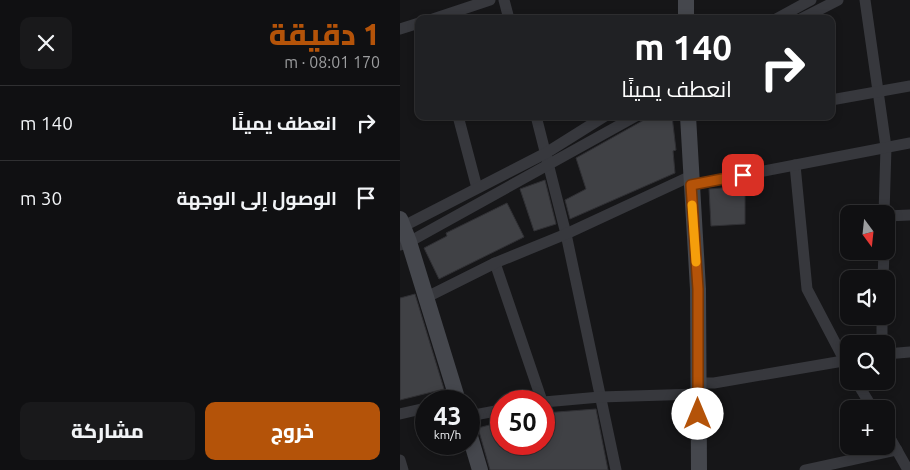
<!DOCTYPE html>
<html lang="ar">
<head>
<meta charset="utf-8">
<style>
	body { margin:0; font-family:Ubuntu,Cairo,sans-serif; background:#19191b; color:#f1f3f6; direction:rtl; height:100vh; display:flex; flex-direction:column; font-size:19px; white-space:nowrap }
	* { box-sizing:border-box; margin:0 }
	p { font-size:16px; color:#9c9d9f }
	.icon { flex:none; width:28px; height:28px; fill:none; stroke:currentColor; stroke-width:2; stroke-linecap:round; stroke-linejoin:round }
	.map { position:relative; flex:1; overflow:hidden; direction:ltr }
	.sheet { display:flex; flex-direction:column; background:#101012; width:400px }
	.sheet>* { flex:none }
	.banner { position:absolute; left:15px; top:15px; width:420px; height:105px; border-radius:10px; box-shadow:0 2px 8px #0003,0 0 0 1px #303032; direction:rtl; background:#202124; color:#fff; overflow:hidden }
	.needle { width:32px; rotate:165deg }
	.tools { position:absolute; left:440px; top:205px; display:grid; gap:10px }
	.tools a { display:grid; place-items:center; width:55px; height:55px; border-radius:10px; background:#101012; box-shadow:0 2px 8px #0003,0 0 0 1px #303032; font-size:25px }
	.speed { position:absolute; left:15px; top:390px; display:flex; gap:10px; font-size:25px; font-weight:700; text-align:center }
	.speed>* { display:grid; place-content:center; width:65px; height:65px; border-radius:50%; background:#101012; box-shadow:0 2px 8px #0003,0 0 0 1px #303032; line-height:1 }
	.speed small { font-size:12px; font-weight:400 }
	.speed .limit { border:8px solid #d22; background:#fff; color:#111 }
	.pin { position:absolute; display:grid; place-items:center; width:42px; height:42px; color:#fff; margin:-21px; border-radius:10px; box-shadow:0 2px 8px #0006 }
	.me { position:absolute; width:55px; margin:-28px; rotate:0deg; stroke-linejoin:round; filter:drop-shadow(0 0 4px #0008) }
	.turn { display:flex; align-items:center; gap:18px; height:105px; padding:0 20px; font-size:22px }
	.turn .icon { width:65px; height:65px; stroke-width:2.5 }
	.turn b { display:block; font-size:35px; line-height:42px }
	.round { display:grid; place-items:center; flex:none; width:52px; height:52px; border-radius:10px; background:#19191b }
	.headline { display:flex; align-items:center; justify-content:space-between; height:85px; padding:0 20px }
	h1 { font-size:30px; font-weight:800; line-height:38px; color:#b45309 }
	.action { display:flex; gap:10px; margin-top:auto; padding:10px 20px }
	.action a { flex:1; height:58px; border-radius:10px; background:#b45309; color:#fff; font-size:20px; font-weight:800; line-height:58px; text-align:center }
	.action a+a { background:#19191b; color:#f1f3f6 }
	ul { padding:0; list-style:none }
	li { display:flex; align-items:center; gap:15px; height:75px; padding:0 20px; border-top:1px solid #303032 }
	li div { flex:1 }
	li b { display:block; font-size:19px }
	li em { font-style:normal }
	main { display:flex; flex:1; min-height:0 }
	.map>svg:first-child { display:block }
	.building { fill:#404145; stroke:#303034 }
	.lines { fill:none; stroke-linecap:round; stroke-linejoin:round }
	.street { stroke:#37383d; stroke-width:11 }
	.secondary { stroke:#45474d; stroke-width:16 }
	.route-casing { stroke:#753606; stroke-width:12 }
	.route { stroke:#b45309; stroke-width:9 }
	.slow { stroke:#f59e0b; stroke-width:9 }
</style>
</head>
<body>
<main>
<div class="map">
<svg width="510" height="470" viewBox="0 0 510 470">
	<rect width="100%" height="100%" fill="#161618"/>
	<g class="building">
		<polygon points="251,116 272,116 276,150 273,151 275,173 170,219 165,200 186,189 176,158"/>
		<polygon points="145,180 156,224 134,231 120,189"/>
		<polygon points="345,186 345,224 311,226 309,189"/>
		<polygon points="107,203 124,237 39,279 24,248 47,236 46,233"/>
		<polygon points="15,294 44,389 0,400 0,298"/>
		<polygon points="196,409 208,470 90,470 78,428 101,422 101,444 144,444 144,413"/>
	</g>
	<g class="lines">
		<g class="street">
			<polyline points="104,0 109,19"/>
			<polyline points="465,0 486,147 484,214"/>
			<polyline points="33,19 90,0"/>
			<polyline points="376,19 411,0"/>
			<polyline points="401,19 438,0"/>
			<polyline points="0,29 19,23"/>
			<polyline points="431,100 510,86"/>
			<polyline points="58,116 77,188"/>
			<polyline points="136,116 166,234 216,470"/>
			<polyline points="395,165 407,289 449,369"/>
			<polyline points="291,185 510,143"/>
			<polyline points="486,216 510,215"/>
			<polyline points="0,228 146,153 205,116"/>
			<polyline points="0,245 9,242 236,116"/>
			<polyline points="95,263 142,401"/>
			<polyline points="483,279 484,251"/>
			<polyline points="25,298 95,263 166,234 291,176"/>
			<polyline points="482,344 482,316"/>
			<polyline points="486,354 510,352"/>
			<polyline points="456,381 473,409"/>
			<polyline points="298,383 314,383 449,360"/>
			<polyline points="144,402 200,397 298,394"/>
			<polyline points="0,414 26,408"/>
			<polyline points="69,416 101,410"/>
			<polyline points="486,431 508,470"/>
			<polyline points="0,460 3,470"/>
			<polyline points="405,470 497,450"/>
		</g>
		<g class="secondary">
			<polyline points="286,19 286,0"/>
			<polyline points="288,116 298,289 299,470"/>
			<polyline points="0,219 9,242 58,401"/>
			<polyline points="69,433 80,470"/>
		</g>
	</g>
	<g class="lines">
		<g class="route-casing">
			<polyline id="route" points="298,414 298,289 291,185 343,175"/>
		</g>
		<use href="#route" class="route"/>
		<polyline class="slow" points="292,205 296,262"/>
	</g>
</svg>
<div class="tools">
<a><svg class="needle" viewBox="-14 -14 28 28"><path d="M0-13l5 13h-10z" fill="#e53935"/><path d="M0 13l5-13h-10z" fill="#9c9d9f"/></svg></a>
<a><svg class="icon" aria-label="sound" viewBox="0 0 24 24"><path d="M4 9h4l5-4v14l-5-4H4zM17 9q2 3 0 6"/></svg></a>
<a><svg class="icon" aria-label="search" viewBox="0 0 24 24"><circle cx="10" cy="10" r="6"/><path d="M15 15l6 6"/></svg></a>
<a>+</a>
</div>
<div class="speed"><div>43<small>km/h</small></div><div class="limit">50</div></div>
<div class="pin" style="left:343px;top:175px;background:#d93025"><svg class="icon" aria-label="arrive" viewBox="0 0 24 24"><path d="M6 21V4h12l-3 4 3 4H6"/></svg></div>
<svg class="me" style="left:298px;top:414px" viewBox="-20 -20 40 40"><circle r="19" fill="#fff"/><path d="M0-13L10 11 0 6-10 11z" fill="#b45309"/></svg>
<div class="banner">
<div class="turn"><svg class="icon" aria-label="right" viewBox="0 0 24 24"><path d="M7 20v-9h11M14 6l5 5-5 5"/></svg><div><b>140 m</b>انعطف يمينًا</div></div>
</div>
</div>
<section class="sheet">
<div class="headline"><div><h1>1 دقيقة</h1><p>170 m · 08:01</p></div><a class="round"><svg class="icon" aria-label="close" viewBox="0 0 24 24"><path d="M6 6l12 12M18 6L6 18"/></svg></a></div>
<ul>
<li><svg class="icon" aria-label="right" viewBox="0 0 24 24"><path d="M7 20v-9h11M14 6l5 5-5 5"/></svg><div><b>انعطف يمينًا</b></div><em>140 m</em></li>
<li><svg class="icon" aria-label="arrive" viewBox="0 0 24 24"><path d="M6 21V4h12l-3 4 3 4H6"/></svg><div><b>الوصول إلى الوجهة</b></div><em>30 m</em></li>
</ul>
<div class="action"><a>خروج</a><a>مشاركة</a></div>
</section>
</main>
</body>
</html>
